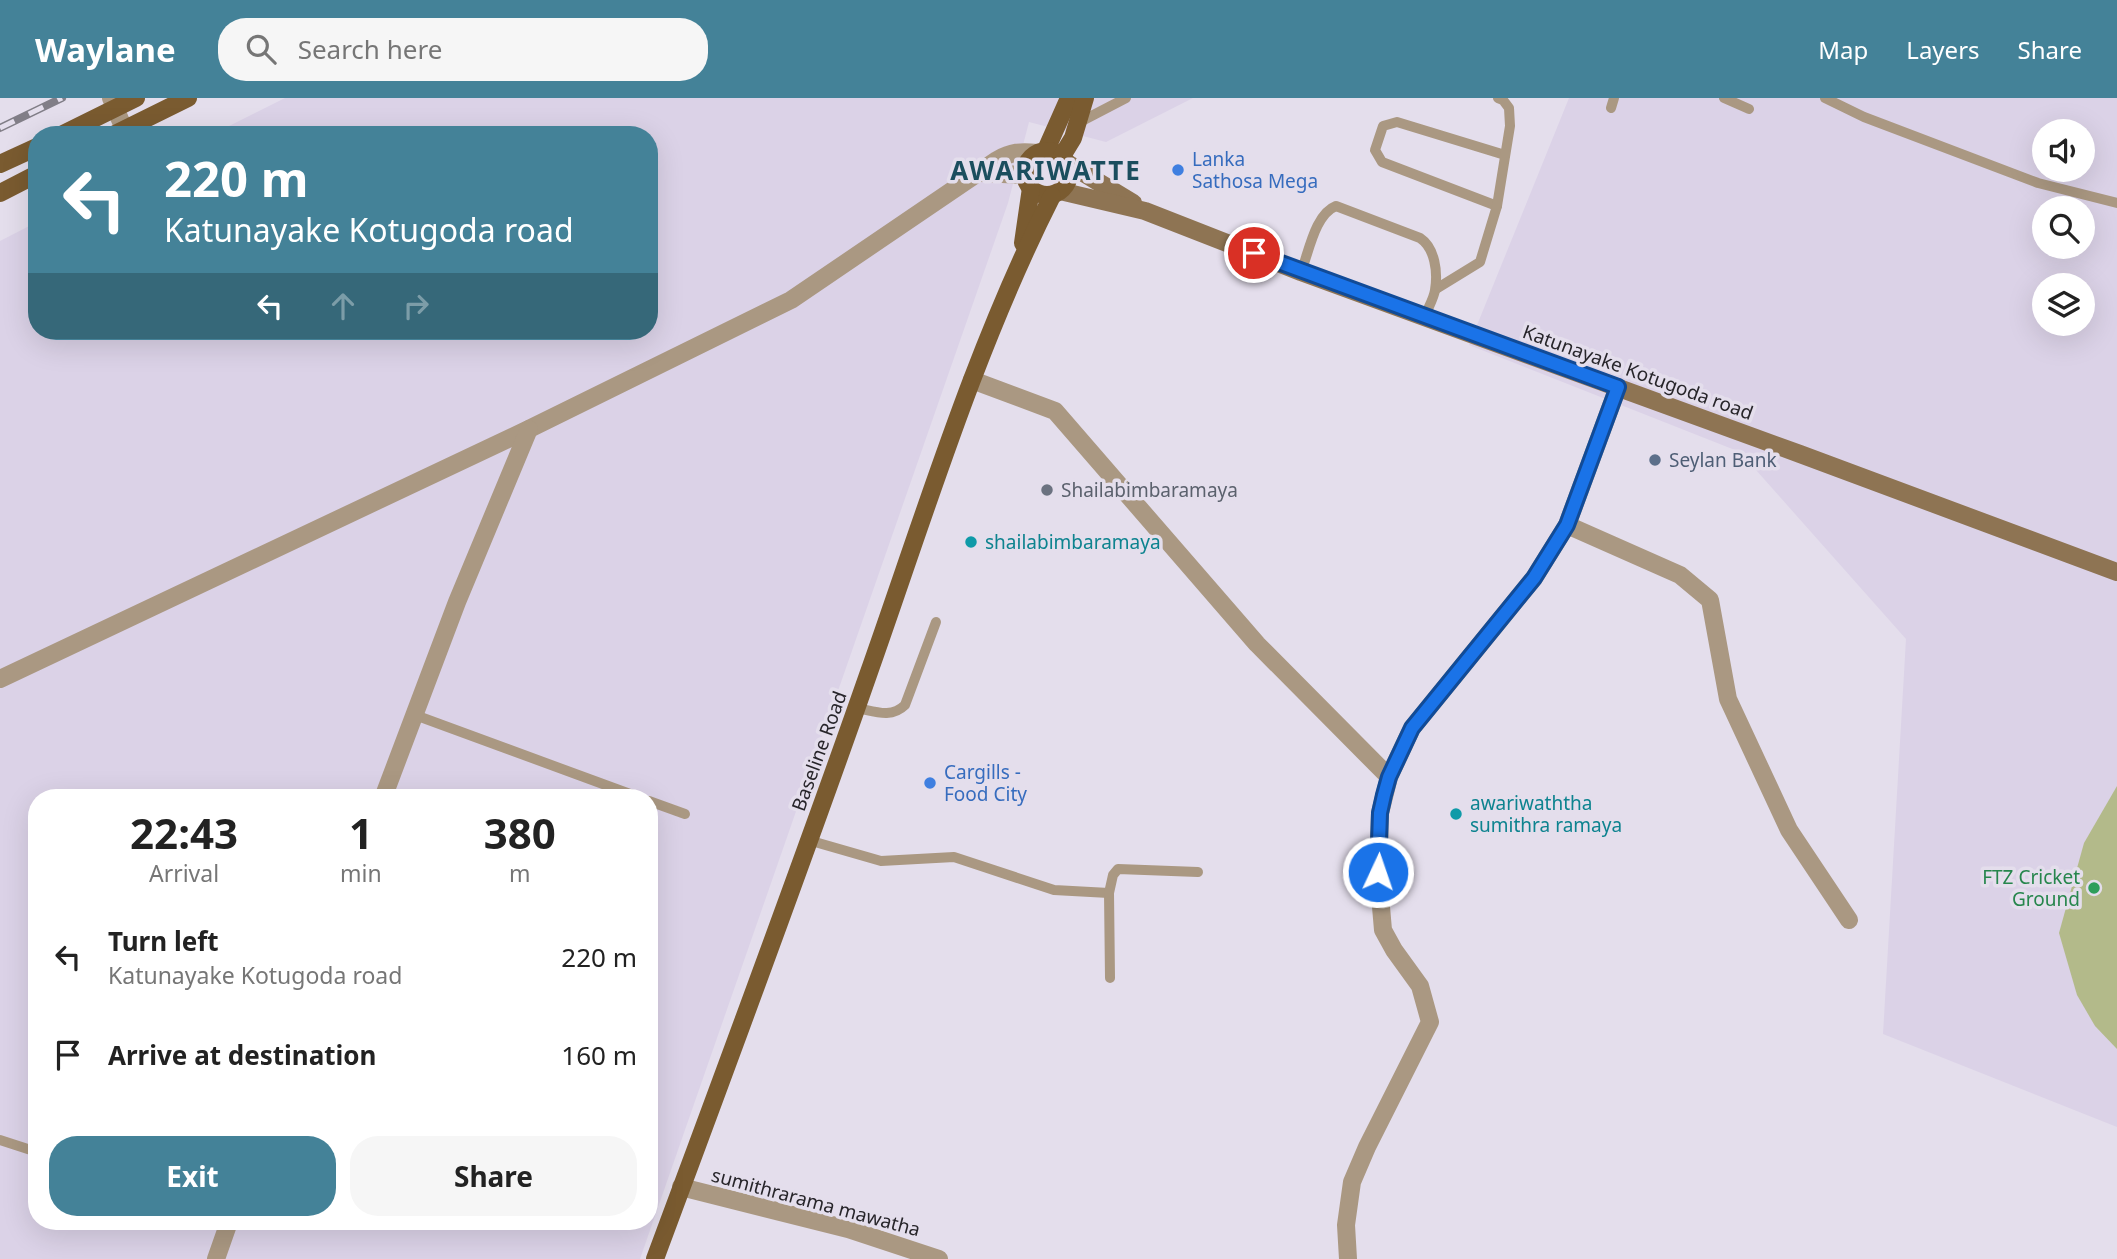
<!DOCTYPE html>
<html lang="en">
<head>
<meta charset="utf-8">
<style>
	body { margin:0; font-family:"Noto Sans",sans-serif; background:#f6f6f6; color:#222; height:100vh; display:flex; flex-direction:column; font-size:26px; white-space:nowrap }
	* { box-sizing:border-box; margin:0 }
	p { font-size:23px; color:#767676 }
	.icon { flex:none; width:38px; height:38px; fill:none; stroke:currentColor; stroke-width:2; stroke-linecap:round; stroke-linejoin:round }
	.map { position:relative; flex:1; overflow:hidden }
	.drawer { position:absolute; left:28px; top:691px; width:630px; height:441px; display:flex; flex-direction:column; background:#fff; border-radius:28px; box-shadow:0 7px 28px #0002 }
	.drawer>* { flex:none }
	.banner { position:absolute; left:28px; top:28px; width:630px; height:214px; border-radius:28px; box-shadow:0 7px 28px #0002; background:#448298; color:#fff; overflow:hidden }
	.controls { position:absolute; left:2032px; top:21px; display:grid; gap:14px }
	.controls a { display:grid; place-items:center; width:63px; height:63px; border-radius:50%; background:#fff; box-shadow:0 7px 28px #0002; font-size:35px }
	.pin { position:absolute; display:grid; place-items:center; width:60px; height:60px; color:#fff; margin:-30px; border:4px solid #fff; border-radius:50%; box-shadow:0 2px 7px #0007 }
	.me { position:absolute; width:77px; margin:-38px; rotate:3deg; stroke-linejoin:round; filter:drop-shadow(0 0 5px #0008) }
	.turn { display:flex; align-items:center; gap:24px; height:147px; padding:0 21px; font-size:32px }
	.turn .icon { width:91px; height:91px; stroke-width:2.5 }
	.turn b { display:block; font-size:49px; line-height:60px }
	.lanes { display:flex; align-items:center; height:66px; padding:0 21px; background:#0003; justify-content:center; gap:35px; direction:ltr }
	.lanes .off { opacity:.35 }
	.eta { display:flex; justify-content:space-evenly; align-items:center; height:119px; text-align:center }
	.eta b { font-size:42px; font-weight:700; line-height:49px }
	.cta { display:flex; gap:14px; margin-top:auto; padding:14px 21px }
	.cta a { flex:1; height:80px; border-radius:28px; background:#448298; color:#fff; font-size:28px; font-weight:700; line-height:80px; text-align:center }
	.cta a+a { background:#f6f6f6; color:#222 }
	ul { padding:0; list-style:none }
	li { display:flex; align-items:center; gap:21px; height:98px; padding:0 21px }
	li div { flex:1 }
	li b { display:block; font-size:26px }
	li em { font-style:normal }
	header { display:flex; align-items:center; gap:42px; box-sizing:border-box; height:98px; padding:0 35px; background:#448298; color:#fff }
	header strong { font-size:33px }
	nav { display:flex; gap:38px; margin-inline-start:auto; font-size:24px }
	.search { width:490px; height:63px; background:#f6f6f6; display:flex; align-items:center; gap:18px; box-sizing:border-box; padding:0 24px; border-radius:28px; color:#767676; font-size:26px }
	.map>svg:first-child { display:block }
	.built { fill:#dbd2e7; fill-rule:evenodd }
	.green { fill:#b3ba8a }
	.lines { fill:none; stroke-linecap:round; stroke-linejoin:round }
	.lane { stroke:#aa9882; stroke-width:10 }
	.street { stroke:#aa9882; stroke-width:18 }
	.secondary { stroke:#8e7453; stroke-width:18 }
	.primary { stroke:#7a5b30; stroke-width:18 }
	.rail-casing { stroke:#817e87; stroke-width:8 }
	.rail { stroke:#e4deec; stroke-width:5; stroke-dasharray:16; stroke-linecap:butt }
	.route-casing { stroke:#114b97; stroke-width:18 }
	.route { stroke:#1a73e8; stroke-width:12 }
	.shop-dot { fill:#3f7fe0; stroke:#e4deec; stroke-width:2.5 }
	.service-dot { fill:#5c6f8a; stroke:#e4deec; stroke-width:2.5 }
	.worship-dot { fill:#6b7280; stroke:#e4deec; stroke-width:2.5 }
	.culture-dot { fill:#0f9aa8; stroke:#e4deec; stroke-width:2.5 }
	.leisure-dot { fill:#2e9e5b; stroke:#e4deec; stroke-width:2.5 }
	.labels { text-anchor:middle; stroke-width:7; stroke-linejoin:round; paint-order:stroke }
	.shop-label { font-size:19px; fill:#366cbe; stroke:#e4deec; text-anchor:start }
	.street-label { font-size:19px; fill:#27252a; stroke:#e4deec }
	.service-label { font-size:19px; fill:#4e5e75; stroke:#e4deec; text-anchor:start }
	.worship-label { font-size:19px; fill:#5b616d; stroke:#e4deec; text-anchor:start }
	.culture-label { font-size:19px; fill:#0d838f; stroke:#e4deec; text-anchor:start }
	.leisure-label { font-size:19px; fill:#27864d; stroke:#e4deec; text-anchor:end }
	.district-label { font-size:26px; font-weight:bold; letter-spacing:2px; fill:#1b4e5e; stroke:#e4deec }
</style>
</head>
<body>
<header>
<strong>Waylane</strong>
<div class="search"><svg class="icon" aria-label="search" viewBox="0 0 24 24"><circle cx="10" cy="10" r="6"/><path d="M15 15l6 6"/></svg>Search here</div>
<nav><a>Map</a><a>Layers</a><a>Share</a></nav>
</header>
<div class="map">
<svg width="2117" height="1161" viewBox="0 0 2117 1161">
	<rect width="100%" height="100%" fill="#e4deec"/>
	<g class="built">
		<path d="M285,0h908l-87,44 -77,-20 -21,81 -368,1056h-640v-1018l37,-19v109h612v-196h-438zM37,700h612v424h-612z"/>
		<path d="M1569,0h548v1029l-234,-93 23,-395 -166,-187 -271,-107zM2044,33h38v39h-38zM2044,110h38v39h-38zM2044,187h38v39h-38z"/>
	</g>
	<polygon class="green" points="2117,688 2117,951 2095,928 2077,897 2059,835 2084,745"/>
	<g class="lines">
		<g class="lane">
			<polyline points="1724,0 1749,11"/>
			<polyline points="1825,0 1864,19 2038,85 2117,105"/>
			<polyline points="1611,10 1614,0"/>
			<polyline points="1078,25 1126,0"/>
			<polyline points="1497,108 1382,64 1375,52 1383,28 1397,24 1505,57"/>
			<path d="M1301,174c8,-20 14,-58 35,-66l84,32c15,10 18,34 15,52 -1,8 -7,18 -10,26"/>
			<polyline points="1436,191 1480,164 1497,108 1510,28 1509,10 1503,2 1498,0"/>
			<path d="M857,610c17,3 34,11 48,-3l31,-83"/>
			<polyline points="415,617 641,700"/>
			<polyline points="649,703 685,716"/>
			<polyline points="808,742 881,763 954,759 1054,792 1109,795 1110,880"/>
			<polyline points="1109,795 1113,777 1118,771 1198,774"/>
			<polyline points="0,1042 37,1054"/>
		</g>
		<g class="street">
			<polyline points="111,0 124,31"/>
			<polyline points="981,75 1025,77"/>
			<polyline points="972,282 1055,313 1257,546 1389,679"/>
			<polyline points="1567,427 1618,289"/>
			<path d="M0,581l529,-250 262,-129 206,-140c14,-8 24,-9 40,-7"/>
			<polyline points="383,700 457,504 529,331"/>
			<polyline points="681,1089 848,1131 939,1161"/>
			<polyline points="216,1161 229,1124"/>
			<polyline points="1348,1161 1346,1127 1352,1084 1367,1049 1430,924 1420,888 1394,852 1383,832 1378,774 1380,715 1389,679 1412,630 1534,480 1567,427 1680,477 1710,502 1728,601 1789,732 1849,822"/>
		</g>
		<g class="secondary">
			<polyline points="1067,65 1133,105"/>
			<polyline points="1060,93 1145,113 1301,174 1800,356 2117,474"/>
		</g>
		<g class="primary">
			<polyline points="61,37 136,0"/>
			<polyline points="113,37 188,0"/>
			<polyline points="1046,52 1069,0"/>
			<circle cx="1047" cy="75" r="22"/>
			<polyline points="1062,58 1073,40 1085,0"/>
			<polyline points="0,66 37,49"/>
			<polyline points="0,95 37,76"/>
			<polyline points="1023,145 1031,90"/>
			<path d="M655,1161c72,-194 145,-389 213,-584 57,-161 107,-327 184,-479"/>
		</g>
		<g class="rail-casing">
			<polyline id="rail" points="0,30 62,0"/>
		</g>
		<use href="#rail" class="rail"/>
	</g>
	<g class="lines">
		<g class="route-casing">
			<polyline id="route" points="1254,155 1618,289 1567,427 1534,480 1412,630 1389,679 1384,697 1380,715 1378,774"/>
		</g>
		<use href="#route" class="route"/>
	</g>
	<g class="shop-dot">
		<circle cx="1178" cy="72" r="7"/>
		<circle cx="930" cy="685" r="7"/>
	</g>
	<circle class="service-dot" cx="1655" cy="362" r="7"/>
	<circle class="worship-dot" cx="1047" cy="392" r="7"/>
	<g class="culture-dot">
		<circle cx="971" cy="444" r="7"/>
		<circle cx="1456" cy="716" r="7"/>
	</g>
	<circle class="leisure-dot" cx="2094" cy="790" r="7"/>
	<g class="labels">
		<g class="shop-label">
			<text x="1192" y="68">Lanka<tspan x="1192" dy="22">Sathosa Mega</tspan></text>
			<text x="944" y="681">Cargills -<tspan x="944" dy="22">Food City</tspan></text>
		</g>
		<g class="street-label">
			<text transform="translate(1638 274) rotate(20)" y="7">Katunayake Kotugoda road</text>
			<text transform="translate(819 653) rotate(-70)" y="7">Baseline Road</text>
			<text transform="translate(816 1104) rotate(15)" y="7">sumithrarama mawatha</text>
		</g>
		<g class="service-label">
			<text x="1669" y="369">Seylan Bank</text>
		</g>
		<g class="worship-label">
			<text x="1061" y="399">Shailabimbaramaya</text>
		</g>
		<g class="culture-label">
			<text x="985" y="451">shailabimbaramaya</text>
			<text x="1470" y="712">awariwaththa<tspan x="1470" dy="22">sumithra ramaya</tspan></text>
		</g>
		<g class="leisure-label">
			<text x="2080" y="786">FTZ Cricket<tspan x="2080" dy="22">Ground</tspan></text>
		</g>
		<g class="district-label">
			<text x="1046" y="82">AWARIWATTE</text>
		</g>
	</g>
</svg>
<div class="controls">
<a><svg class="icon" aria-label="sound" viewBox="0 0 24 24"><path d="M4 9h4l5-4v14l-5-4H4zM17 9q2 3 0 6"/></svg></a>
<a><svg class="icon" aria-label="search" viewBox="0 0 24 24"><circle cx="10" cy="10" r="6"/><path d="M15 15l6 6"/></svg></a>
<a><svg class="icon" aria-label="layers" viewBox="0 0 24 24"><path d="M12 4l9 5-9 5-9-5zM3 14l9 5 9-5"/></svg></a>
</div>
<div class="pin" style="left:1254px;top:155px;background:#d93025"><svg class="icon" aria-label="arrive" viewBox="0 0 24 24"><path d="M6 21V4h12l-3 4 3 4H6"/></svg></div>
<svg class="me" style="left:1378px;top:774px" viewBox="-20 -20 40 40"><circle r="17" fill="#1a73e8" stroke="#fff" stroke-width="3"/><path d="M0-11L8 9 0 5-8 9z" fill="#fff"/></svg>
<div class="banner">
<div class="turn"><svg class="icon" aria-label="left" viewBox="0 0 24 24"><path d="M17 20v-9H6M10 6l-5 5 5 5"/></svg><div><b>220 m</b>Katunayake Kotugoda road</div></div>
<div class="lanes"><svg class="icon" aria-label="left" viewBox="0 0 24 24"><path d="M17 20v-9H6M10 6l-5 5 5 5"/></svg><svg class="icon off" aria-label="ahead" viewBox="0 0 24 24"><path d="M12 20V5M6 11l6-6 6 6"/></svg><svg class="icon off" aria-label="right" viewBox="0 0 24 24"><path d="M7 20v-9h11M14 6l5 5-5 5"/></svg></div>
</div>
<section class="drawer">
<div class="eta">
<div><b>22:43</b><p>Arrival</p></div>
<div><b>1</b><p>min</p></div>
<div><b>380</b><p>m</p></div>
</div>
<ul>
<li><svg class="icon" aria-label="left" viewBox="0 0 24 24"><path d="M17 20v-9H6M10 6l-5 5 5 5"/></svg><div><b>Turn left</b><p>Katunayake Kotugoda road</p></div><em>220 m</em></li>
<li><svg class="icon" aria-label="arrive" viewBox="0 0 24 24"><path d="M6 21V4h12l-3 4 3 4H6"/></svg><div><b>Arrive at destination</b></div><em>160 m</em></li>
</ul>
<div class="cta"><a>Exit</a><a>Share</a></div>
</section>
</div>
</body>
</html>
